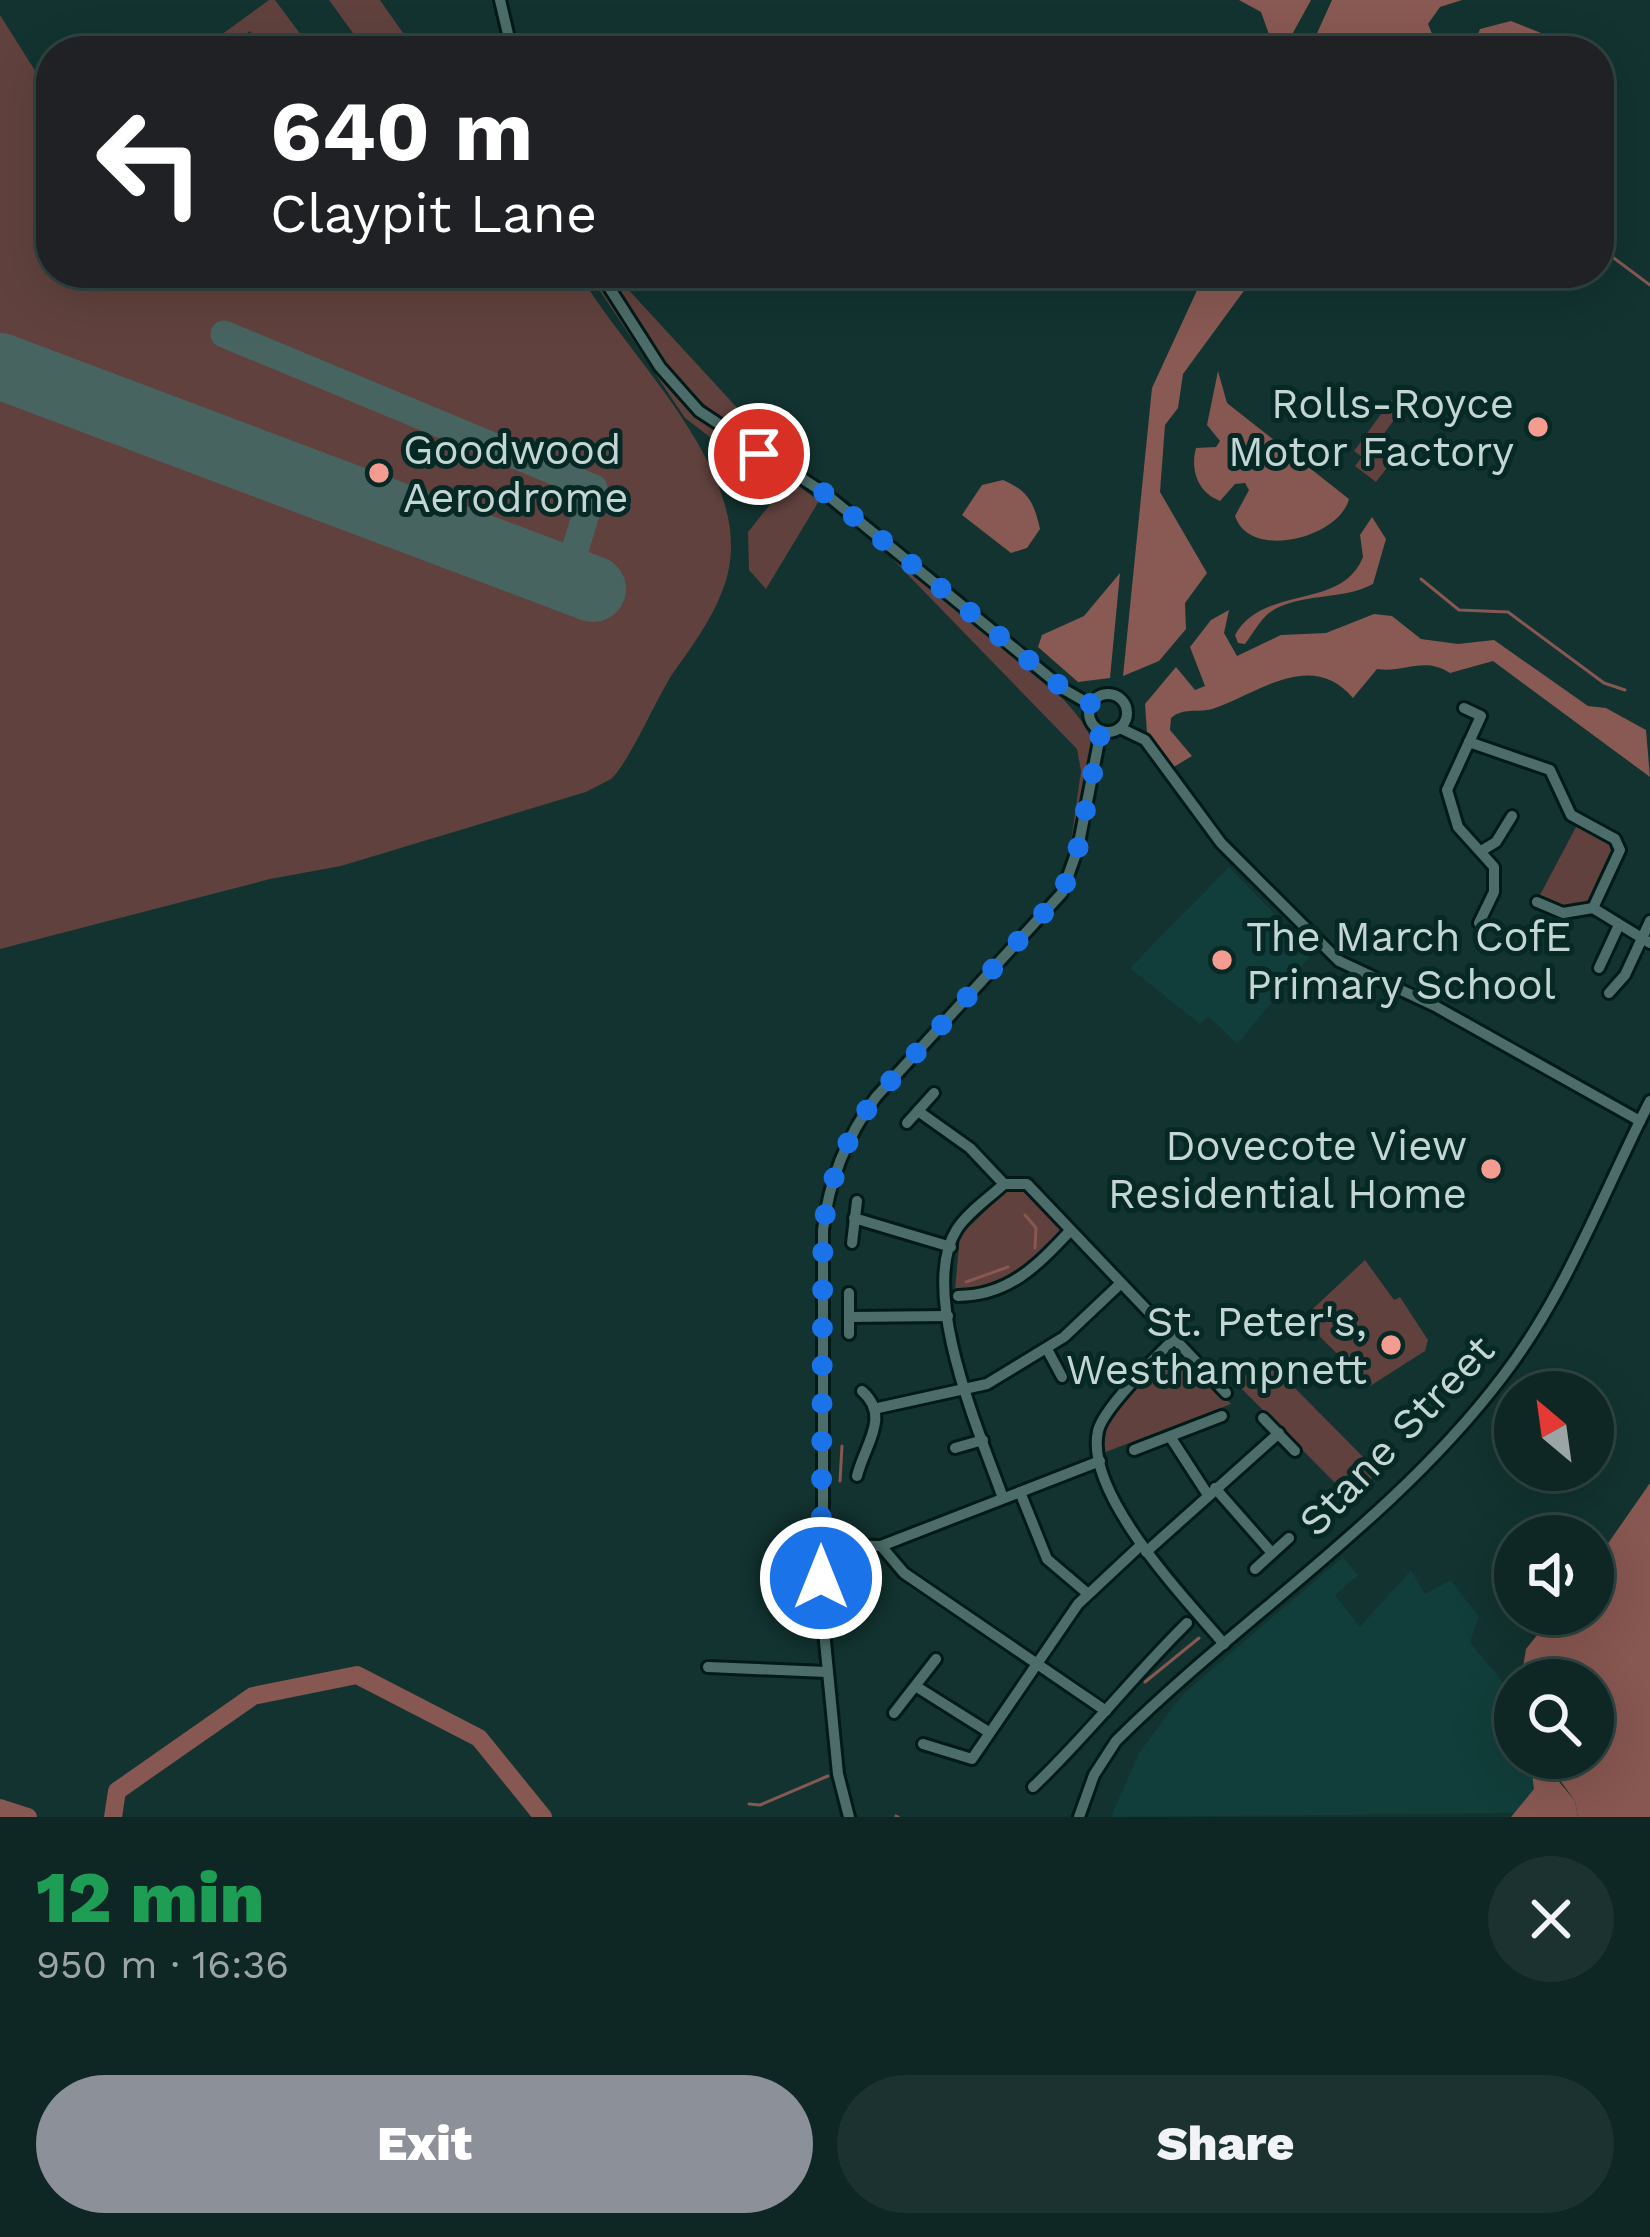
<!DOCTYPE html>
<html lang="en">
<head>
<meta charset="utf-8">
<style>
	body { margin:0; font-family:"Work Sans",sans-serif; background:#1c3231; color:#f1f3f6; height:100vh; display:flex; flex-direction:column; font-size:45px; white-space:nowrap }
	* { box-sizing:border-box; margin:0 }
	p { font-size:39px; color:#9ba5a6 }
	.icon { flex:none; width:66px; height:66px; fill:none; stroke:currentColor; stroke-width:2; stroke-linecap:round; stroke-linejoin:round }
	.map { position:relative; height:1817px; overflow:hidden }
	.sheet { display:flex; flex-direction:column; background:#0e2624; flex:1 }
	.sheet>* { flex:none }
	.top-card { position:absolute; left:36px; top:36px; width:1578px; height:252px; border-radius:48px; box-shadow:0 12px 48px #0002,0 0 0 3px #2e4341; background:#202124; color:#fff; overflow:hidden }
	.needle { width:78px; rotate:331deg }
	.controls { position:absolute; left:1494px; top:1371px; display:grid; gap:24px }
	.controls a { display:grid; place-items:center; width:120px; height:120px; border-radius:50%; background:#0e2624; box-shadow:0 12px 48px #0002,0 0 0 3px #2e4341; font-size:60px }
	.pin { position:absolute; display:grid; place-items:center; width:102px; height:102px; color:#fff; margin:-51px; border:6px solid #fff; border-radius:50%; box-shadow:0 3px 12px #0007 }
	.me { position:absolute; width:132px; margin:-66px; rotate:0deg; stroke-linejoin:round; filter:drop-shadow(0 0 9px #0008) }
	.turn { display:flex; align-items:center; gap:42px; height:252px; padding:0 36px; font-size:54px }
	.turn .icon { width:156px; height:156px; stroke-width:2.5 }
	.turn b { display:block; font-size:84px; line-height:102px }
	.round { display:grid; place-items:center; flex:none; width:126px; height:126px; border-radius:63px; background:#1c3231 }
	.head { display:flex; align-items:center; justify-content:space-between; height:204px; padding:0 36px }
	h1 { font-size:72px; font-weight:800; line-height:90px; color:#1e9e55 }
	.primary-button { display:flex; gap:24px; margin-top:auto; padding:24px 36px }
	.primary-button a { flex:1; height:138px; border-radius:72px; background:#8c9099; color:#fff; font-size:48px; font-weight:800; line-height:138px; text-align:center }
	.primary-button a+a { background:#1c3231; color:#f1f3f6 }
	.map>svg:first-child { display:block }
	.built { fill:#113e3a }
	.green { fill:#60413d }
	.forest { fill:#895953 }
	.water { fill:#875751 }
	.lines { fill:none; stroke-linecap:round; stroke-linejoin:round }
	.stream { stroke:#875751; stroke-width:3 }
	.river { stroke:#875751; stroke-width:18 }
	.taxiway { stroke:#486461; stroke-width:27 }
	.runway { stroke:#486461; stroke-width:66 }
	.minor-casing { stroke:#001a18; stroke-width:16 }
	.minor { stroke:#4c6d69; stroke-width:10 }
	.route { stroke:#1a73e8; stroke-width:21; stroke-dasharray:0 37.8 }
	.poi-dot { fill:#f59c91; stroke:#072926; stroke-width:4.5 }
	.labels { text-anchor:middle; stroke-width:10; stroke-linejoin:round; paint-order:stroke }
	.poi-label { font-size:42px; fill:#c4d6d3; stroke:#072926; text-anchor:end }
	.street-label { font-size:42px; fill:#c4d6d3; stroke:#072926 }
</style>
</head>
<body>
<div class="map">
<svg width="1650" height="1817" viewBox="0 0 1650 1817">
	<rect width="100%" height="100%" fill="#123330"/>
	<g class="built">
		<polygon points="1229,867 1313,953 1237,1044 1208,1016 1200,1024 1130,968"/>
		<polygon points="1343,1557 1358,1575 1335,1595 1360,1627 1411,1570 1425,1594 1451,1580 1479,1617 1470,1642 1514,1696 1515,1758 1530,1758 1534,1777 1534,1789 1517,1813 1111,1817 1139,1753 1182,1695"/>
	</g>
	<g class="green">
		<polygon points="269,0 275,0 313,51 276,51 263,33 255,38 250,31 223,51 199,51"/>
		<polygon points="329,0 380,0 410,43 402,51 366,51"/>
		<path d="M0,15l51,81v177h528c51,89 186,207 144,316 -11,31 -33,60 -52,87 -16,26 -43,88 -60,103l-25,13 -245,74 -71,13 -270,70z"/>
		<polygon points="588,273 595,273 629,332 684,403 819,501 766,589 749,570 748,532 781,491 685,418"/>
		<path d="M606,273h7l151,164 -13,2c-68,-40 -104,-100 -145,-166z"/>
		<polygon points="1393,398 1404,406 1378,442 1396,456 1376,482 1355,466 1362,457 1354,451"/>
		<path d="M877,543c41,25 199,152 213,193 9,28 -13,98 -22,127l13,-92 -4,-22z"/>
		<polygon points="1576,827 1607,838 1613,857 1592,901 1561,906 1540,895"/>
		<path d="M1011,1187l13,2 38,43c-34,32 -59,54 -107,58l5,-55z"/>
		<polygon points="1365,1260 1394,1300 1400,1297 1428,1340 1425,1351 1370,1386 1302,1319"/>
		<polygon points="1174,1347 1231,1404 1103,1453 1107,1421"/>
		<polygon points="1264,1357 1378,1472 1351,1499 1237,1384"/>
	</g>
	<g class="forest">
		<polygon points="1239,0 1311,0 1283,51 1275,51 1261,12"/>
		<polygon points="1332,0 1462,0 1440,7 1428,24 1439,51 1309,51"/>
		<polygon points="1511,21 1541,33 1546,51 1484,51 1476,40 1480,29"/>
		<polygon points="1205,273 1257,273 1183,374 1178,408 1165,425 1160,492 1207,573 1185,603 1186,629 1159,661 1123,676 1152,388"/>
		<path d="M1003,480c26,11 31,23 37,49l-13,19 -16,5 -49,-38 20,-30z"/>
		<polygon points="1120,573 1110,678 1078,682 1038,647 1042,635 1084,616"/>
		<path d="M1229,610l-5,23 13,23 44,-21 45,-2 48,-19 18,2 29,23 37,5 36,-4 94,66 18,2 40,22 4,47 -157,-116 -43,12c-26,-17 -45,0 -73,-4l-24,29c-42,-49 -94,-5 -138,10 -15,6 -30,-2 -44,10l-1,12 22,26 -20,12 -25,-35 -2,-29 31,-37 19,23 10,-4 -15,-39 21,-27z"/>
		<polygon points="1530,1758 1552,1758 1551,1772 1575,1801 1578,1817 1511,1817 1534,1789"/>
	</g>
	<g class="water">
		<path d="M1218,371l9,32 122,96c-10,39 -99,62 -114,17l14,-26 -4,-7 -10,1 -15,17c-22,-8 -30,-31 -24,-53l20,-1 4,-6 -13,-16z"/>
		<path d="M1372,517l14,22 -13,45c-31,17 -75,8 -104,29 -9,7 -17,22 -24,31l-7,-1 -3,-8c28,-51 107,-24 128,-78l-3,-22z"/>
		<polygon points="1650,1483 1650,1817 1578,1817 1575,1801 1551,1768 1552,1758 1593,1758 1593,1680 1521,1680 1526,1649 1554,1614 1593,1614 1593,1565"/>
	</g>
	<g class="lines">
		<g class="stream">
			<polyline points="1599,247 1650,285"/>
			<polyline points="1421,579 1459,610 1508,612 1604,683 1625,690"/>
			<polyline points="1025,1215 1036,1228 1035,1248"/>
			<polyline points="966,1282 1008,1267"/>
			<polyline points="840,1481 842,1446"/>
			<polyline points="1145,1682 1199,1638"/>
			<polyline points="749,1804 760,1805 828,1776"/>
			<polyline points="896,1816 898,1817"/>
		</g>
		<g class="river">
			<polyline points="0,1808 28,1817"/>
			<polyline points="113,1817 117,1791 253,1696 357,1675 479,1738 543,1817"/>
		</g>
		<polyline class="taxiway" points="224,334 594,488 566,579"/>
		<polyline class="runway" points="0,366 593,589"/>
		<g class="minor-casing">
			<g id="minor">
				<polyline points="500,0 512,51"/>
				<polyline points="600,273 660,367 699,411 826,494 1065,690 1091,705"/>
				<circle cx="1108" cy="713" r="19"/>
				<polyline points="1464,708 1481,716 1447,790 1458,827 1494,867 1494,892 1479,923"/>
				<polyline points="1120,728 1145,740 1221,843 1339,961 1435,1006 1640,1121"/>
				<polyline points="1469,742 1550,770 1571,815 1615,839 1620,850 1593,908"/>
				<polyline points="1481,851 1496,842 1512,816"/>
				<polyline points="1537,902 1563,913 1593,908"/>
				<polyline points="1593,908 1650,943"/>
				<polyline points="1599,968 1618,927"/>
				<polyline points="1609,993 1625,975 1650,921"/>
				<polyline points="918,1111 970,1148 1004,1184"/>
				<polyline points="907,1123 934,1093"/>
				<polyline points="854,1218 951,1247"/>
				<polyline points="852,1243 857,1201"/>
				<polyline points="849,1293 849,1334"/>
				<path d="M958,1296c50,0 79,-30 111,-64"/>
				<polyline points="849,1317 948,1316"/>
				<path d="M1176,1337c-18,18 -73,71 -78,94 -14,63 88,168 126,213"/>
				<polyline points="1047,1349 1062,1377"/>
				<polyline points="878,1408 987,1384 1064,1337 1119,1285"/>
				<polyline points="1263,1418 1295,1451"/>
				<polyline points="1171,1438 1208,1495"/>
				<polyline points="955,1448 983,1440"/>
				<polyline points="1134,1450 1222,1416"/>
				<path d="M857,1476c8,-32 34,-60 5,-85"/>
				<polyline points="1215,1488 1272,1553"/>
				<polyline points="1020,1492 1047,1559 1087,1593"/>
				<path d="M1003,1498c-22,-62 -86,-207 -46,-269 11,-17 32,-31 47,-45h23l199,209"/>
				<polyline points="821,1545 881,1546 1100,1461"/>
				<polyline points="881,1546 904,1573 1106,1711"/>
				<polyline points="1146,1552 1279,1433"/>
				<polyline points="1255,1569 1289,1538"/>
				<polyline points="708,1667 826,1672"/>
				<polyline points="917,1687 987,1731"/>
				<polyline points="894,1713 936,1659"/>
				<polyline points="923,1744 972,1759 1078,1604 1141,1545"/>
				<path d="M1033,1787c55,-52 100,-111 154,-164"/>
				<path d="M849,1817l-11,-43 -15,-153v-391c6,-50 23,-93 53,-133l186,-204 16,-45 23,-117"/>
				<path d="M1079,1817l15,-42 22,-34c126,-125 279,-222 387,-365 63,-82 100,-183 147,-275"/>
			</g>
		</g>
		<use href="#minor" class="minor"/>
	</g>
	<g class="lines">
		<path class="route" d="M759,454l67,40 239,196 26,14 -1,16 11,11 -23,117 -16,45 -186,204c-30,40 -47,83 -53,133l-2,348"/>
	</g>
	<g class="poi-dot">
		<circle cx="1538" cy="427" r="12"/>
		<circle cx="379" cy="473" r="12"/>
		<circle cx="1222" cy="960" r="12"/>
		<circle cx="1491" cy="1169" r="12"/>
		<circle cx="1391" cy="1345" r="12"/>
	</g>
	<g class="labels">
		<g class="poi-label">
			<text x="1514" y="418">Rolls-Royce<tspan x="1514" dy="48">Motor Factory</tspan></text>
			<text x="403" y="464" text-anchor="start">Goodwood<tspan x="403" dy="48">Aerodrome</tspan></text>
			<text x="1246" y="951" text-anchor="start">The March CofE<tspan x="1246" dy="48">Primary School</tspan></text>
			<text x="1467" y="1160">Dovecote View<tspan x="1467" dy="48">Residential Home</tspan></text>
			<text x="1367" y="1336">St. Peter's,<tspan x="1367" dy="48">Westhampnett</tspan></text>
		</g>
		<g class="street-label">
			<text transform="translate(1396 1435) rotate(-46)" y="15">Stane Street</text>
		</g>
	</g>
</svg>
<div class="controls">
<a><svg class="needle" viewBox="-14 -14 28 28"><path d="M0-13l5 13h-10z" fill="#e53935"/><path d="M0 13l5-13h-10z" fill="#9ba5a6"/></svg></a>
<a><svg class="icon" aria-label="sound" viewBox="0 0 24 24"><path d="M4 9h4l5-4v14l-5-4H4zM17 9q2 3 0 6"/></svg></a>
<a><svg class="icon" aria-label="search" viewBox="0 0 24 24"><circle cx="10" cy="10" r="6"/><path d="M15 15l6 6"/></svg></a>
</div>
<div class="pin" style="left:759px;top:454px;background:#d93025"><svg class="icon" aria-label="arrive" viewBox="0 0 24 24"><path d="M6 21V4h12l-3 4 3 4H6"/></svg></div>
<svg class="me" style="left:821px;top:1578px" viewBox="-20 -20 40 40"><circle r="17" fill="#1a73e8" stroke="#fff" stroke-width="3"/><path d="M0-11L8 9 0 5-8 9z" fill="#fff"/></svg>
<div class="top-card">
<div class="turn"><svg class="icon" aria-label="left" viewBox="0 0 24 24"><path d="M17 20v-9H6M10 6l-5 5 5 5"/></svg><div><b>640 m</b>Claypit Lane</div></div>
</div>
</div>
<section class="sheet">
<div class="head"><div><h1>12 min</h1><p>950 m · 16:36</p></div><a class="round"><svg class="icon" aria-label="close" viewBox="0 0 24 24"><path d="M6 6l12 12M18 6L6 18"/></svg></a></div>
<div class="primary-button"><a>Exit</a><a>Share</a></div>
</section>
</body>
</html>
